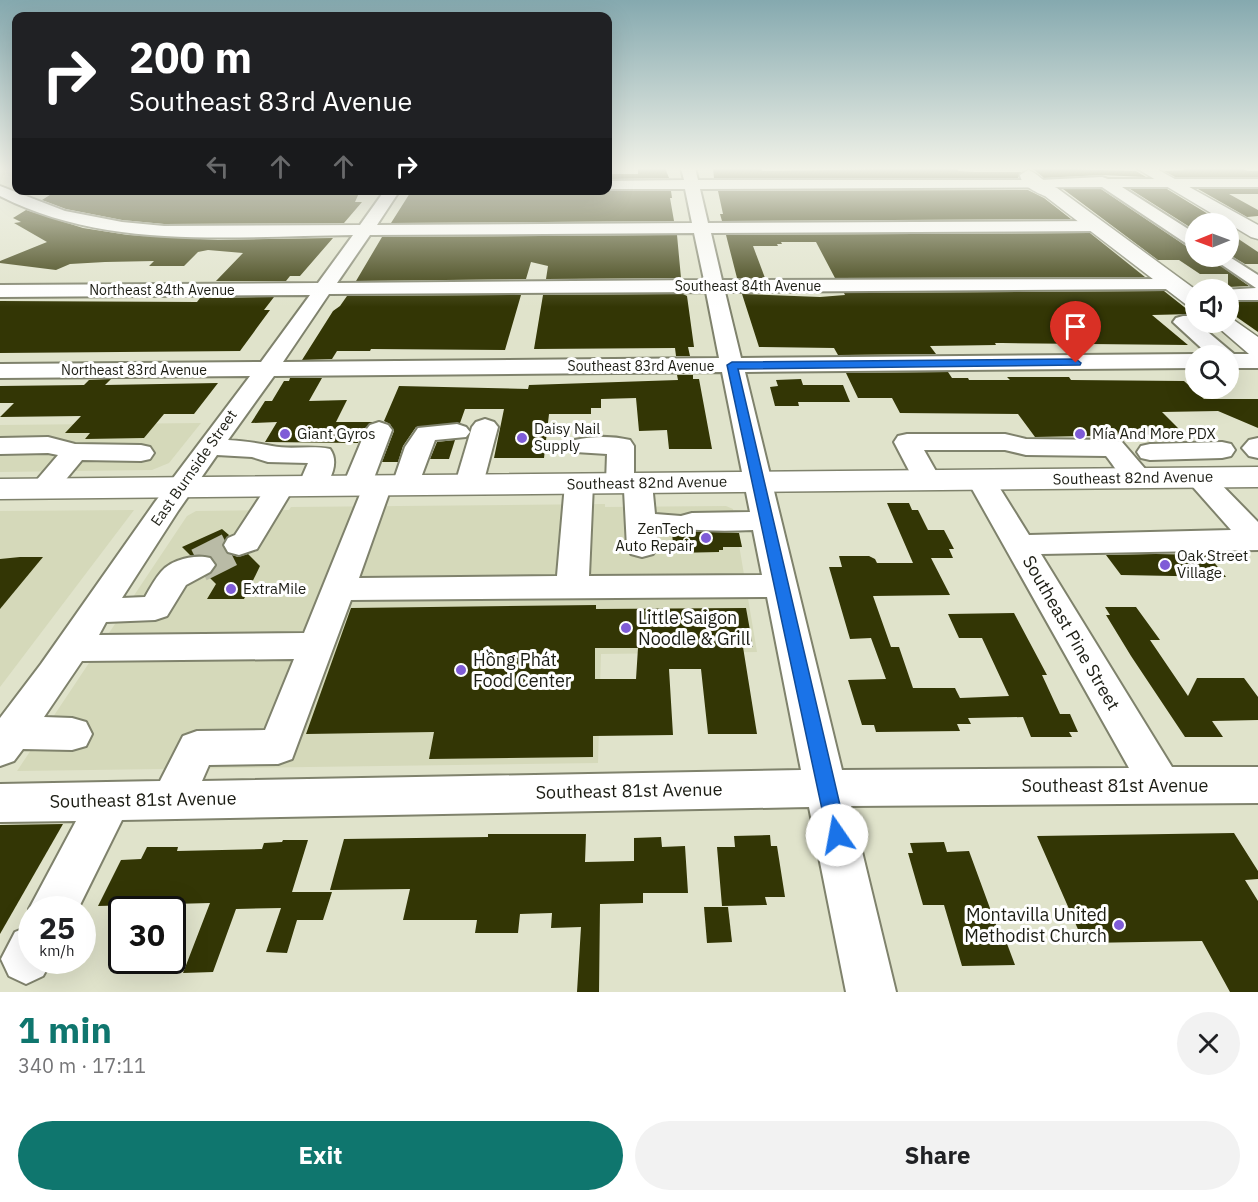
<!DOCTYPE html>
<html lang="en">
<head>
<meta charset="utf-8">
<style>
	body { margin:0; font-family:"IBM Plex Sans",sans-serif; background:#f2f2f2; color:#202124; height:100vh; display:flex; flex-direction:column; font-size:22px; white-space:nowrap }
	* { box-sizing:border-box; margin:0 }
	p { font-size:20px; color:#757577 }
	.icon { flex:none; width:33px; height:33px; fill:none; stroke:currentColor; stroke-width:2; stroke-linecap:round; stroke-linejoin:round }
	.map { position:relative; height:992px; overflow:hidden }
	.panel { display:flex; flex-direction:column; background:#fff; flex:1 }
	.panel>* { flex:none }
	.hud { position:absolute; left:12px; top:12px; width:600px; height:183px; border-radius:12px; box-shadow:0 6px 24px #0002; background:#202124; color:#fff; overflow:hidden }
	.needle { width:39px; rotate:269deg }
	.buttons { position:absolute; left:1185px; top:213px; display:grid; gap:12px }
	.buttons a { display:grid; place-items:center; width:54px; height:54px; border-radius:50%; background:#fff; box-shadow:0 6px 24px #0002; font-size:30px }
	.speed { position:absolute; left:18px; top:896px; display:flex; gap:12px; font-size:30px; font-weight:700; text-align:center }
	.speed>* { display:grid; place-content:center; width:78px; height:78px; border-radius:50%; background:#fff; box-shadow:0 6px 24px #0002; line-height:1 }
	.speed small { font-size:15px; font-weight:400 }
	.speed .limit { border:3px solid #111; border-radius:9px; background:#fff; color:#111 }
	.pin { position:absolute; display:grid; place-items:center; width:51px; height:51px; color:#fff; margin:-62px -26px; border-radius:50% 50% 50% 0; rotate:-45deg; box-shadow:0 0 6px #0007 }
	.pin .icon { rotate:45deg }
	.me { position:absolute; width:66px; margin:-33px; rotate:348deg; stroke-linejoin:round; filter:drop-shadow(0 0 4px #0008) }
	.turn { display:flex; align-items:center; gap:21px; height:126px; padding:0 18px; font-size:27px }
	.turn .icon { width:78px; height:78px; stroke-width:2.5 }
	.turn b { display:block; font-size:42px; line-height:51px }
	.lanes { display:flex; align-items:center; height:57px; padding:0 18px; background:#0003; justify-content:center; gap:30px; direction:ltr }
	.lanes .off { opacity:.35 }
	.round { display:grid; place-items:center; flex:none; width:63px; height:63px; border-radius:32px; background:#f2f2f2 }
	.overview { display:flex; align-items:center; justify-content:space-between; height:102px; padding:0 18px }
	h1 { font-size:36px; font-weight:700; line-height:45px; color:#0f766e }
	.action { display:flex; gap:12px; margin-top:auto; padding:12px 18px }
	.action a { flex:1; height:69px; border-radius:36px; background:#0f766e; color:#fff; font-size:24px; font-weight:700; line-height:69px; text-align:center }
	.action a+a { background:#f2f2f2; color:#202124 }
	.map>svg:first-child { display:block }
	.built { fill:#d5d9ba }
	.building { fill:#333605; fill-rule:evenodd }
	.lines { fill:none; stroke-linecap:round; stroke-linejoin:round }
	.minor-tunnel { stroke:#b9bba6; stroke-width:34; stroke-dasharray:34 17; stroke-linecap:butt }
	.minor-casing { stroke:#7f826c; stroke-width:4 }
	.major-casing { stroke:#7f826c; stroke-width:3 }
	.minor { fill:#fff; fill-rule:evenodd }
	.major { fill:#fff; fill-rule:evenodd }
	.route { fill:#1a73e8; stroke:#114b97; stroke-width:1.5 }
	.poi-dot { fill:#7f5cd7; stroke:#fff; stroke-width:2 }
	.labels { text-anchor:middle; stroke-width:6; stroke-linejoin:round; paint-order:stroke }
	.far-street-label { font-size:14px; fill:#1c1d14; stroke:#fff }
	.poi-label { font-size:15px; fill:#1c1d14; stroke:#fff; text-anchor:start }
	.street-label { font-size:15px; fill:#1c1d14; stroke:#fff }
	.near-poi-label { font-size:18px; fill:#1c1d14; stroke:#fff; text-anchor:start }
	.near-street-label { font-size:18px; fill:#1c1d14; stroke:#fff }
</style>
</head>
<body>
<div class="map">
<svg width="1258" height="992" viewBox="0 0 1258 992">
	<rect width="100%" height="100%" fill="#e0e3cb"/>
	<g class="built">
		<polygon points="201,423 169,463 152,470 0,472 0,425"/>
		<polygon points="605,504 605,507 726,506 733,509 757,652 601,654 598,763 17,771 187,516 196,511 289,510 291,507"/>
		<polygon points="134,510 0,687 0,511"/>
	</g>
	<g class="building">
		<polygon points="638,168 665,168 669,178 608,179 610,174 638,174"/>
		<polygon points="713,168 761,168 762,171 956,168 959,171 974,172 1021,172 1018,178 714,178"/>
		<polygon points="1032,168 1136,171 1146,177 1102,175 1044,178"/>
		<polygon points="1180,168 1241,168 1248,171 1258,171 1258,177 1175,177 1164,171 1185,170"/>
		<polygon points="1063,189 1101,189 1189,248 1196,249 1196,256 1207,256 1249,286 1228,287 1228,274 1200,274 1179,260 1158,260"/>
		<polygon points="1130,189 1167,189 1213,217 1207,217 1211,219 1207,219 1214,224 1196,224 1196,231"/>
		<polygon points="1198,189 1258,189 1258,194 1229,194 1258,210 1258,216 1247,217"/>
		<polygon points="601,190 671,191 672,198 670,198 674,221 391,223 410,193"/>
		<polygon points="1028,190 1044,198 1071,219 722,221 720,214 723,214 718,191"/>
		<polygon points="53,193 359,193 355,202 362,202 344,223 164,224 122,220 66,209 42,200"/>
		<polygon points="26,210 83,228 128,235 218,240 333,238 300,276 290,276 286,281 216,281 243,253 208,250 198,252 184,266 149,266 154,261 105,262 70,264 56,270 0,263 0,261 47,242 14,223 21,222 13,218"/>
		<polygon points="1228,232 1258,252 1258,264 1245,264 1228,254"/>
		<polygon points="1090,233 1145,277 835,278 816,242 781,242 782,244 777,244 778,246 753,246 765,278 737,278 726,235"/>
		<polygon points="677,235 681,278 546,279 548,266 531,262 526,279 356,281 382,237"/>
		<polygon points="1164,291 1193,314 1152,315 1188,345 1002,343 995,343 996,345 930,346 936,354 838,355 834,348 759,347 742,294 820,297 845,295 844,293"/>
		<polygon points="683,294 687,296 694,347 688,347 690,356 676,356 675,348 534,349 543,295"/>
		<polygon points="521,295 505,350 371,349 370,351 337,351 332,359 302,360 333,311 340,306 347,296"/>
		<polygon points="274,297 264,310 270,310 240,351 0,353 0,301 197,302 200,298"/>
		<polygon points="1228,302 1258,302 1258,332 1228,311"/>
		<polygon points="948,372 952,378 968,378 969,380 1010,380 1007,377 1069,377 1071,380 1184,381 1204,399 1258,399 1258,428 1218,411 1162,412 1184,434 1035,437 1018,414 900,413 892,398 858,398 846,373"/>
		<polygon points="677,375 693,375 693,379 699,379 712,449 669,449 667,430 639,431 636,398 601,399 601,408 591,408 591,414 549,414 544,458 494,458 504,409 465,409 460,423 416,427 403,446 398,462 382,462 394,431 390,424 384,421 399,386 528,389 529,385 678,380"/>
		<polygon points="290,378 322,378 309,401 347,400 336,422 373,422 364,429 358,443 265,442 277,422 251,423 265,401 272,401 284,381 289,381"/>
		<polygon points="111,379 105,385 218,383 194,414 164,414 144,438 85,439 90,433 65,433 81,416 0,417 14,403 0,403 0,386 84,385 89,380"/>
		<polygon points="801,379 803,385 843,385 850,402 798,402 799,406 775,406 770,387 778,386 776,380"/>
		<polygon points="455,440 449,459 430,459 437,442"/>
		<polygon points="887,503 909,503 912,510 918,510 928,530 944,530 954,549 949,549 953,558 931,558 950,595 873,596 891,647 899,647 913,688 955,688 960,698 1009,696 982,638 959,638 948,614 1014,613 1047,675 1042,675 1060,714 1070,714 1078,732 1069,732 1072,737 1031,737 1023,717 968,718 971,724 957,724 960,731 876,732 874,725 862,725 848,680 886,679 871,638 850,639 829,567 842,567 839,556 869,556 875,559 877,563 913,563"/>
		<polygon points="222,529 229,535 222,544 226,553 238,557 248,554 260,566 244,599 207,599 216,584 208,576 217,564 210,556 190,555 182,547"/>
		<polygon points="685,531 739,533 742,547 723,547 723,550 719,550 719,552 674,553 672,533"/>
		<polygon points="1156,554 1208,555 1226,577 1121,575 1106,555"/>
		<polygon points="20,557 43,557 0,609 0,559"/>
		<path d="M596,605v4l150,-1 7,39h-10l14,87h-49l-7,-65h-32l4,66 -80,1v21l-164,2 5,-27 -128,2 45,-126zM595,648h43l-2,31h-41z"/>
		<polygon points="1105,607 1136,607 1160,640 1150,640 1188,696 1197,678 1244,678 1258,697 1258,720 1212,721 1223,737 1185,737 1131,656 1106,615 1110,615"/>
		<polygon points="63,824 0,934 0,825"/>
		<polygon points="1234,833 1258,871 1258,879 1245,880 1258,901 1258,992 1230,992 1202,941 1084,943 1037,836"/>
		<polygon points="488,834 586,834 585,862 634,861 634,838 661,837 662,847 685,846 688,893 643,893 643,903 600,904 599,992 577,992 581,927 551,928 552,913 520,914 518,933 475,933 477,920 403,920 410,889 330,890 344,839 488,837"/>
		<polygon points="770,835 771,846 777,846 785,897 765,897 767,905 722,906 717,847 735,847 734,836"/>
		<polygon points="283,840 308,840 292,892 332,892 323,920 297,920 287,953 266,952 281,908 236,909 213,972 183,973 210,903 98,906 121,860 141,859 147,847 178,847 177,851 262,849 264,843 282,842"/>
		<polygon points="944,842 947,852 969,851 1002,941 1006,941 1015,965 962,966 944,905 923,905 908,853 913,853 910,843"/>
		<polygon points="704,907 728,907 732,942 707,943"/>
	</g>
	<g class="lines">
		<polyline class="minor-tunnel" points="199,565 239,545"/>
		<g class="minor-casing">
			<g id="minor">
				<path d="M681,168h14l3,12h341l63,-3 6,2h150v8h-136l74,47v13l-6,-1 -88,-59 -402,2 8,34 388,-2 8,5 -8,5 -385,2 11,47 457,-1 2,4 -2,4 -7,2 -447,3 16,66 455,-4 5,2h-5v12l-451,4 97,398 287,-2 -162,-288 4,-6 10,-2 10,2 38,61 202,-5 -46,-52 4,-6 10,-2 10,2 49,50v28l-217,4 131,213h86v36l-407,3 45,186h-50l-37,-185 -687,13 -44,89h-46v5l-3,-5 47,-88 -76,1v-38l160,-3 23,-45 14,-5 68,-1 29,-71 -212,2 -38,56 28,1 14,4 6,12 -6,12 -14,4 -49,-1 -9,12 -14,5v-48l41,-54 114,-162 95,-126 -250,2v-14l261,-2 49,-67 -310,2v-12l318,-2 35,-48c-116,1 -246,16 -353,-39v-10l65,25 57,11 42,4 196,-1 25,-35h15l-23,35 315,-2 -7,-34h-77v-8l76,-1zM694,233l10,47 -367,3 33,-48zM706,292l13,66 -436,4 46,-68zM722,372l28,140 -58,1 -11,3 -26,-2 -3,-31 -4,-6 -14,-1v-30l-4,-6c-17,-4 -38,-4 -55,0l-4,6 4,6 32,2 -1,29 4,6 14,1 3,57 4,7 11,3 11,-3 4,-7 -1,-14c9,0 21,-4 29,-4 22,2 45,2 68,1l9,45 -173,1 4,-92 -4,-6 -10,-2 -10,2 -4,6 -8,92 -198,2 33,-93 4,6 10,2 10,-2 19,-51 31,-3 4,-5 -4,-5 -9,-3 -39,4 -13,19 -13,38 -4,-6 -14,-1 18,-48 -4,-5 -9,-3 -9,3 -4,5 -23,55 4,6 14,1 -57,141 -205,2 7,-13 49,-2 12,-4 19,-31 24,-13 5,-7 -5,-7c-14,-4 -39,1 -49,14 -6,7 -11,16 -16,25l-23,1 56,-87 39,-56 35,2 16,5 40,1 -10,23 4,6 10,2 10,-2c8,-12 18,-29 8,-43 -19,-4 -39,1 -58,-3 -15,-3 -28,-5 -44,-6l46,-64zM767,597l34,173 -599,11 7,-16 69,-1 14,-5 59,-159z"/>
				<polygon points="1209,256 1228,256 1258,275 1258,300 1228,300 1228,290 1223,290 1256,288"/>
				<polygon points="1183,316 1196,316 1196,322 1206,322 1202,327 1234,354 1258,354 1258,368 1228,368 1228,356 1210,356 1173,322 1176,318"/>
				<polygon points="485,419 494,422 498,427 483,484 479,490 469,492 459,490 455,484 472,427 476,422"/>
				<path d="M907,434h98l21,5 87,1 9,2 31,36 -4,6c-23,6 -30,-12 -43,-28l-80,-1 -21,-5h-81l17,30 -4,6 -10,2 -10,-2 -23,-44 4,-6z"/>
				<polygon points="48,437 75,444 141,445 150,447 154,453 150,459 141,461 82,460 53,495 43,497 33,495 29,489 58,455 48,453 0,454 0,438"/>
				<polygon points="1258,438 1258,458 1249,456 1242,448 1249,440"/>
				<polygon points="1222,442 1231,444 1235,450 1231,456 1222,458 1150,460 1141,458 1137,452 1141,446 1150,444"/>
				<polygon points="281,478 291,480 295,486 257,549 239,555 228,552 224,545 228,538 235,535 271,480"/>
				<polygon points="32,925 32,960 52,960 43,976 26,984 9,976 1,959 15,932"/>
			</g>
		</g>
		<g class="major-casing">
			<g id="major">
				<polygon points="1136,168 1155,168 1258,225 1258,239 1251,237"/>
				<path d="M1028,170c10,3 17,14 29,18l139,102v18l-8,-2 -143,-110c-10,-4 -24,-11 -25,-21z"/>
				<polygon points="1228,316 1258,337 1258,357 1249,354 1212,322 1228,322"/>
				<polygon points="1258,467 1258,487 0,499 0,479"/>
			</g>
		</g>
		<use href="#minor" class="minor"/>
		<use href="#major" class="major"/>
	</g>
	<linearGradient id="sky" x2="0" y2="1"><stop stop-color="#85a9af"/><stop offset="0.55" stop-color="#f1f2e8"/><stop offset="1" stop-color="#f1f2e8" stop-opacity="0"/></linearGradient>
	<rect width="1258" height="307" fill="url(#sky)"/>
	<polygon class="route" points="1076,359 1081,363 1080,365 738,369 847,835 844,842 837,845 829,842 727,365 732,362"/>
	<g class="poi-dot">
		<circle cx="285" cy="434" r="6"/>
		<circle cx="1080" cy="434" r="6"/>
		<circle cx="522" cy="438" r="6"/>
		<circle cx="706" cy="538" r="6"/>
		<circle cx="1165" cy="565" r="6"/>
		<circle cx="231" cy="589" r="6"/>
		<circle cx="626" cy="628" r="6"/>
		<circle cx="461" cy="670" r="6"/>
		<circle cx="1119" cy="925" r="6"/>
	</g>
	<g class="labels">
		<g class="far-street-label">
			<text x="748" y="291">Southeast 84th Avenue</text>
			<text x="162" y="295">Northeast 84th Avenue</text>
			<text x="641" y="371">Southeast 83rd Avenue</text>
			<text x="134" y="375">Northeast 83rd Avenue</text>
		</g>
		<g class="poi-label">
			<text x="534" y="434">Daisy Nail<tspan x="534" dy="17">Supply</tspan></text>
			<text x="297" y="439">Giant Gyros</text>
			<text x="1092" y="439">Mía And More PDX</text>
			<text x="694" y="534" text-anchor="end">ZenTech<tspan x="694" dy="17">Auto Repair</tspan></text>
			<text x="1177" y="561">Oak Street<tspan x="1177" dy="17">Village</tspan></text>
			<text x="243" y="594">ExtraMile</text>
		</g>
		<g class="street-label">
			<text transform="translate(194 468) rotate(-55)" y="5">East Burnside Street</text>
			<text transform="translate(1133 478) rotate(-1)" y="5">Southeast 82nd Avenue</text>
			<text transform="translate(647 483) rotate(-1)" y="5">Southeast 82nd Avenue</text>
		</g>
		<g class="near-poi-label">
			<text x="638" y="624">Little Saigon<tspan x="638" dy="21">Noodle &amp; Grill</tspan></text>
			<text x="473" y="666">Hồng Phát<tspan x="473" dy="21">Food Center</tspan></text>
			<text x="1107" y="921" text-anchor="end">Montavilla United<tspan x="1107" dy="21">Methodist Church</tspan></text>
		</g>
		<g class="near-street-label">
			<text transform="translate(1071 633) rotate(60)" y="6">Southeast Pine Street</text>
			<text x="1115" y="792">Southeast 81st Avenue</text>
			<text transform="translate(629 791) rotate(-1)" y="6">Southeast 81st Avenue</text>
			<text transform="translate(143 800) rotate(-1)" y="6">Southeast 81st Avenue</text>
		</g>
	</g>
</svg>
<div class="buttons">
<a><svg class="needle" viewBox="-14 -14 28 28"><path d="M0-13l5 13h-10z" fill="#e53935"/><path d="M0 13l5-13h-10z" fill="#757577"/></svg></a>
<a><svg class="icon" aria-label="sound" viewBox="0 0 24 24"><path d="M4 9h4l5-4v14l-5-4H4zM17 9q2 3 0 6"/></svg></a>
<a><svg class="icon" aria-label="search" viewBox="0 0 24 24"><circle cx="10" cy="10" r="6"/><path d="M15 15l6 6"/></svg></a>
</div>
<div class="speed"><div>25<small>km/h</small></div><div class="limit">30</div></div>
<div class="pin" style="left:1076px;top:363px;background:#d93025"><svg class="icon" aria-label="arrive" viewBox="0 0 24 24"><path d="M6 21V4h12l-3 4 3 4H6"/></svg></div>
<svg class="me" style="left:837px;top:835px" viewBox="-20 -20 40 40"><circle r="19" fill="#fff"/><path d="M0-13L10 11 0 6-10 11z" fill="#1a73e8"/></svg>
<div class="hud">
<div class="turn"><svg class="icon" aria-label="right" viewBox="0 0 24 24"><path d="M7 20v-9h11M14 6l5 5-5 5"/></svg><div><b>200 m</b>Southeast 83rd Avenue</div></div>
<div class="lanes"><svg class="icon off" aria-label="left" viewBox="0 0 24 24"><path d="M17 20v-9H6M10 6l-5 5 5 5"/></svg><svg class="icon off" aria-label="ahead" viewBox="0 0 24 24"><path d="M12 20V5M6 11l6-6 6 6"/></svg><svg class="icon off" aria-label="ahead" viewBox="0 0 24 24"><path d="M12 20V5M6 11l6-6 6 6"/></svg><svg class="icon" aria-label="right" viewBox="0 0 24 24"><path d="M7 20v-9h11M14 6l5 5-5 5"/></svg></div>
</div>
</div>
<section class="panel">
<div class="overview"><div><h1>1 min</h1><p>340 m · 17:11</p></div><a class="round"><svg class="icon" aria-label="close" viewBox="0 0 24 24"><path d="M6 6l12 12M18 6L6 18"/></svg></a></div>
<div class="action"><a>Exit</a><a>Share</a></div>
</section>
</body>
</html>
